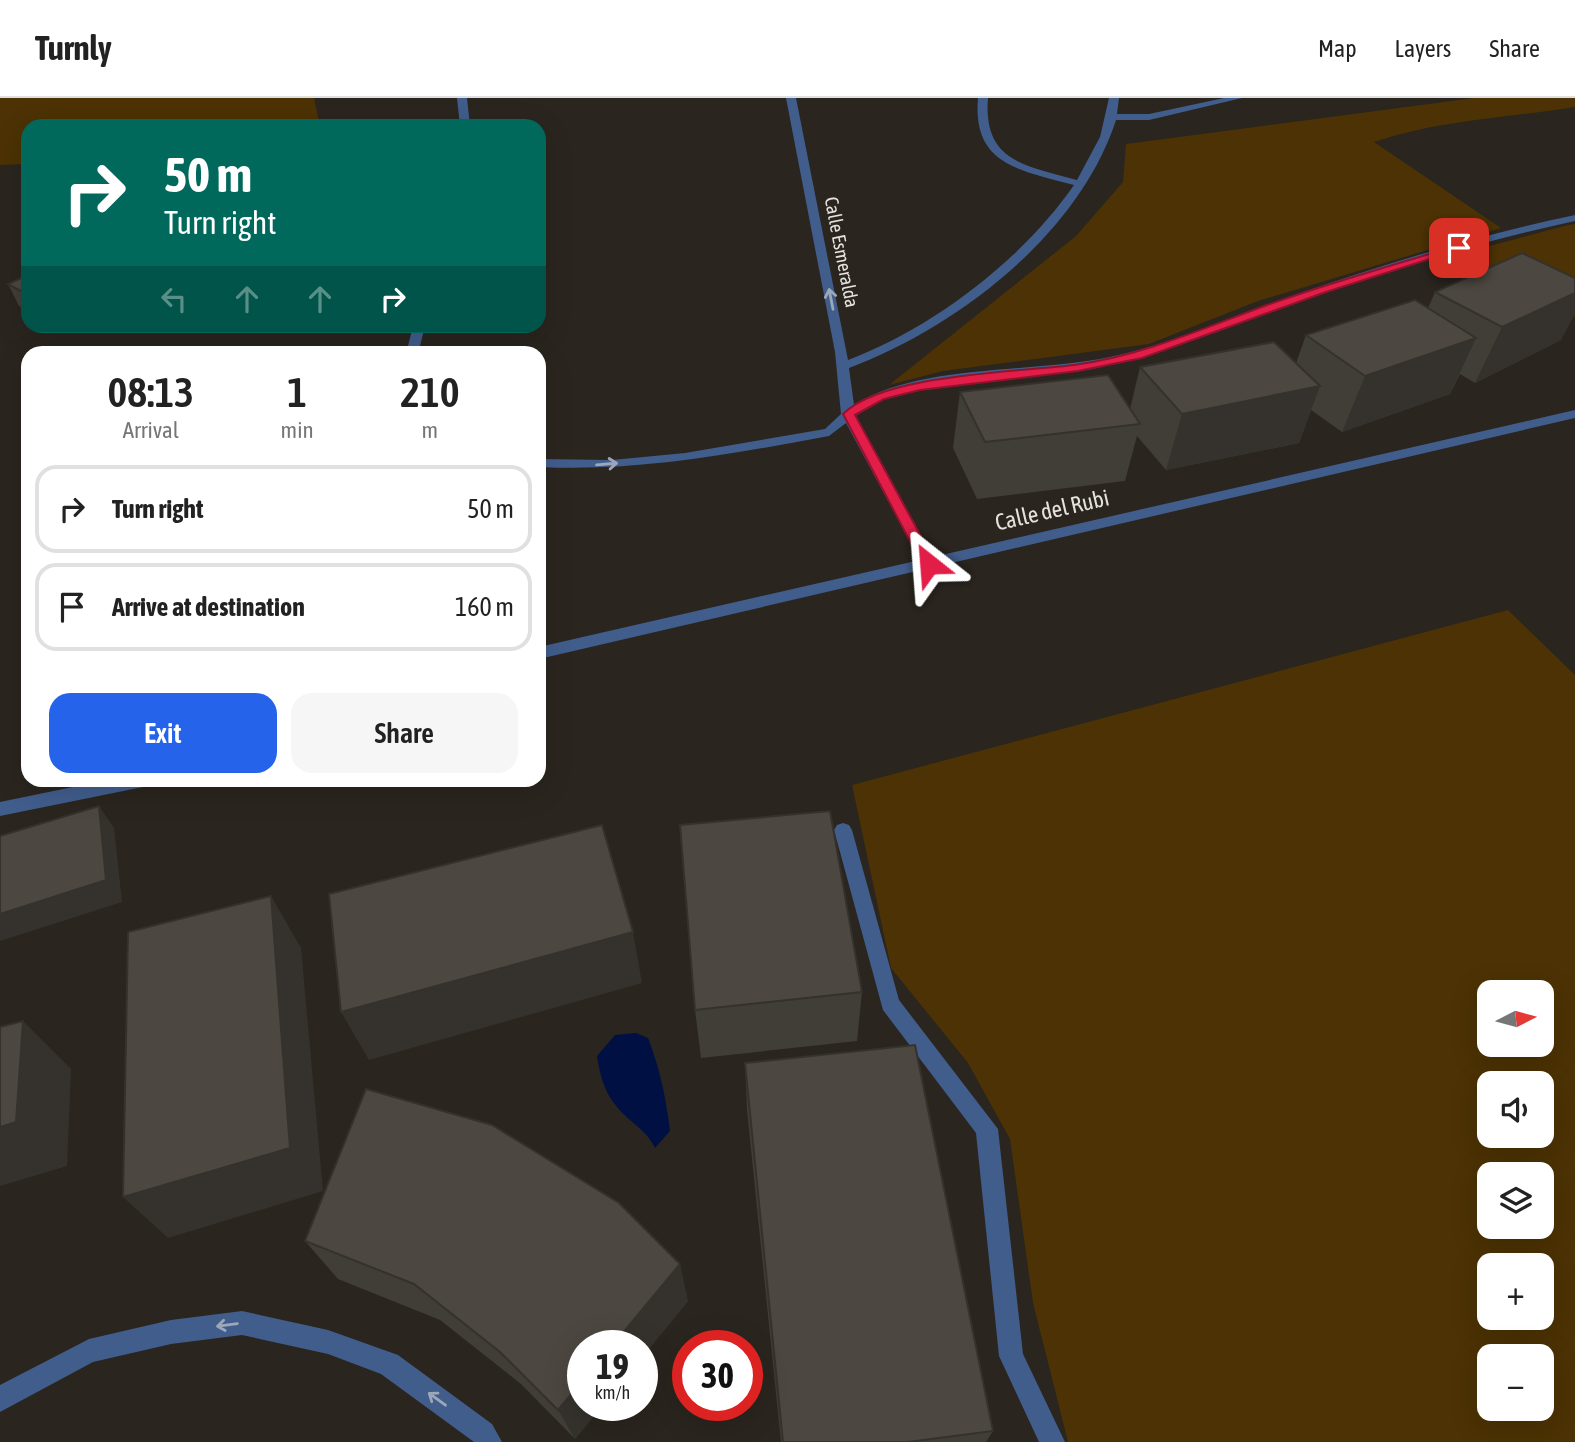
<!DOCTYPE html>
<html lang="en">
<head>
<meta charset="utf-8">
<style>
	body { margin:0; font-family:"Asap Condensed",sans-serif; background:#f6f6f6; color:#222; height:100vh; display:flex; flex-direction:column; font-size:26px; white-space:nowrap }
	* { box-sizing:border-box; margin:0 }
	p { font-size:23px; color:#767676 }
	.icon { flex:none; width:38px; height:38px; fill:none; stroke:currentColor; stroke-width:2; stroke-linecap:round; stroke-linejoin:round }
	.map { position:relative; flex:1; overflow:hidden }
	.side { position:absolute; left:21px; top:248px; width:525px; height:441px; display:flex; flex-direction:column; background:#fff; border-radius:21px; box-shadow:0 7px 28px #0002 }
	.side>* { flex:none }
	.guide { position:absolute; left:21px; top:21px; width:525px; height:214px; border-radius:21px; box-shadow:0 7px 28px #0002; background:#00695c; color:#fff; overflow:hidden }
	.needle { width:46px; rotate:84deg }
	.buttons { position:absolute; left:1477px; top:882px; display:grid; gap:14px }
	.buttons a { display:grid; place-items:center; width:77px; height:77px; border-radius:14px; background:#fff; box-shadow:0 7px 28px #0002; font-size:35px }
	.speed { position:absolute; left:567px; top:1232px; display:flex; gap:14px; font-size:35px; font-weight:700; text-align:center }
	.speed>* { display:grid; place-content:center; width:91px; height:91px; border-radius:50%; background:#fff; box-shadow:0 7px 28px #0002; line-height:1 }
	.speed small { font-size:18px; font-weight:400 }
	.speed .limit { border:10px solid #d22; background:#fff; color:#111 }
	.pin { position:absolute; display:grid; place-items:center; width:60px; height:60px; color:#fff; margin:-30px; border-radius:14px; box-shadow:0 4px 10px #0006 }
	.me { position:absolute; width:77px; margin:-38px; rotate:332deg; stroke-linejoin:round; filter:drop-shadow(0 0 5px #0008) }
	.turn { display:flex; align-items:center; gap:24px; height:147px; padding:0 28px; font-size:32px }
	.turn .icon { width:91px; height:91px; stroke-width:2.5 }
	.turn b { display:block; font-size:49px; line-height:60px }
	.lanes { display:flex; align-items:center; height:66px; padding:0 28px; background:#0003; justify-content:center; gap:35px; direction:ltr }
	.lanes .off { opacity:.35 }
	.eta { display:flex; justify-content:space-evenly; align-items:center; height:119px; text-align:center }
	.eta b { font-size:42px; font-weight:600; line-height:49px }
	.action { display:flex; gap:14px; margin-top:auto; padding:14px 28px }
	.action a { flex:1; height:80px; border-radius:21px; background:#2563eb; color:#fff; font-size:28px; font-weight:600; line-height:80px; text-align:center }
	.action a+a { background:#f6f6f6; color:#222 }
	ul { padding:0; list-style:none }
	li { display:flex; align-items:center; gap:21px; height:88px; margin:0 14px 10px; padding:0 14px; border:4px solid #e0e0e0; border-radius:21px }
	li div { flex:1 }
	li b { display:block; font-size:26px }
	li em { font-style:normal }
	header { display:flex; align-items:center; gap:42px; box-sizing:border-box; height:98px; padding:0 35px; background:#fff; border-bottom:2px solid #e0e0e0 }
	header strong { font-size:33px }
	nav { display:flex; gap:38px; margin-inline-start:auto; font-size:24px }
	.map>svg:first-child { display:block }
	.green { fill:#4c3204; fill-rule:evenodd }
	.water { fill:#001043 }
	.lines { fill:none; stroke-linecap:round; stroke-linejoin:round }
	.lane { fill:#415d8c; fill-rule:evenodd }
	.street { fill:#415d8c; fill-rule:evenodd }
	.wall { fill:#413d37 }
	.shaded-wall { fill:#35322d }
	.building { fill:#4c4740; stroke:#35322d; stroke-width:2 }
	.oneway { stroke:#9ca7ba }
	.route { fill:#e11d48; stroke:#92132f; stroke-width:2 }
	.labels { text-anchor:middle; stroke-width:7; stroke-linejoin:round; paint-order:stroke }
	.far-street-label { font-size:19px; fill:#e6e3df; stroke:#2a251e }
	.street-label { font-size:23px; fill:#e6e3df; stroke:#2a251e }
</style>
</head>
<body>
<header>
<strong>Turnly</strong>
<nav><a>Map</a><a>Layers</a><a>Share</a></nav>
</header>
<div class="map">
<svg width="1575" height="1344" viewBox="0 0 1575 1344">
	<rect width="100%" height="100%" fill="#2a251e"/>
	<g class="green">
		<polygon points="0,0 314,0 320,28 28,28 28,66 0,67"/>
		<path d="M1474,0h101v9c-67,11 -136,13 -201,35l127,86 -243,73 -109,43 -206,27 -54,14 187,-149 47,-54 3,-38z"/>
		<polygon points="1575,126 1575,219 1452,158 1568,127"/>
		<path d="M1508,512l67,65v767h-507l-35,-139 -23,-164 -42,-76 -77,-95 -39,-183zM1489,894h53v53h-53zM1489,985h53v53h-53zM1489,1076h53v53h-53zM1489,1167h53v53h-53zM1489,1258h53v53h-53z"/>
	</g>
	<path class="water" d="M636,935l12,5c12,31 18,60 22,93l-15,17c-9,-19 -25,-25 -38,-41 -13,-15 -17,-32 -20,-51l18,-21z"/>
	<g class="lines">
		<polygon class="lane" points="1428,156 1436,156 1500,187 1490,189 1428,160"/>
		<g class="street">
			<polygon points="457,0 467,0 470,28 460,28"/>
			<path d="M786,0h10l52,262c85,-32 174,-100 226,-175 -53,-15 -102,-19 -96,-87h10c-5,65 38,67 89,82l23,-43 9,-39h10l-2,16h32l75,-16h18l-93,22h-33c-37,114 -158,207 -267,248l5,37c69,-44 188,-30 269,-51 55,-13 108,-37 161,-55 96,-34 192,-63 291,-84v6c-97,21 -192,50 -285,84 -74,26 -146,58 -224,68 -67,8 -153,0 -210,43l77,141 642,-147v8l-1036,241v-12l381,-87 -74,-137 -17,13c-97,18 -191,36 -290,31v-8l73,1 73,-7 140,-24 16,-15 -6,-62z"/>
			<polygon points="413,228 425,228 418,256 406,256"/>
			<polygon points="107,682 152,682 143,689 0,718 0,704"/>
			<polygon points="843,725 849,727 852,732 899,902 998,1031 1023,1256 1065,1344 1039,1344 999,1258 976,1035 883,912 834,732 837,727"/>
			<polygon points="242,1213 328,1232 398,1257 492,1326 502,1344 474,1344 381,1276 328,1256 242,1237 171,1246 93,1264 0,1314 0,1287 89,1241 171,1222"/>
		</g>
	</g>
	<g class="wall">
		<polygon points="28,177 28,213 19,208 8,186"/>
		<polygon points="1435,194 1561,242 1475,285 1460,276 1450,296 1342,334 1311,312 1299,345 1166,372 1137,338 1125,383 977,401 953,350 960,294 1130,311 1140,269 1296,265 1306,237 1428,210"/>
		<polygon points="862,894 857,943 701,960 695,912"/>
		<polygon points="745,965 993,1333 986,1344 781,1344 747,1012"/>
		<polygon points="305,1143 688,1203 575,1341 521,1286 440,1222 338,1181"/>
	</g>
	<g class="shaded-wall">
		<polygon points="1575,195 1575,216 1561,242 1475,285 1502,229"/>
		<polygon points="1476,240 1450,296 1342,334 1365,278"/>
		<polygon points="1320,288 1299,345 1166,372 1182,316"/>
		<polygon points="99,708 114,730 122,804 0,843 0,816"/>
		<polygon points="271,798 301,850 323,1093 168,1140 123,1099"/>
		<polygon points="633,834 642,885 369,962 341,914"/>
		<polygon points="23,923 71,971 67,1068 0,1088 0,1029"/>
		<polygon points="680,1166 688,1203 642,1259 642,1248 612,1248"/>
		<polygon points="583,1282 583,1307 603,1307 575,1341 558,1312"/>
	</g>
	<g class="building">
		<polygon points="1522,155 1575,180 1575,195 1502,229 1435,194"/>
		<polygon points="28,177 28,197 8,186"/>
		<polygon points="1415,202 1476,240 1365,278 1306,237"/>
		<polygon points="1274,244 1320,288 1182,316 1140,269"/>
		<polygon points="1108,277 1140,326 985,344 960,294"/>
		<polygon points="99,708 106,782 0,816 0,738"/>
		<polygon points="830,713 862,894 695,912 680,727"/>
		<polygon points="602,727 633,834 341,914 329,796"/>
		<polygon points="271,798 290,1050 123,1099 128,834"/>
		<polygon points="23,923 16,1024 0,1029 0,929"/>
		<polygon points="915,947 993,1333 908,1344 783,1344 745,965"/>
		<polygon points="366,991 492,1027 619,1105 680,1166 612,1248 583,1248 583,1282 558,1312 500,1254 414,1186 305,1143"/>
	</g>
	<defs><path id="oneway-shaft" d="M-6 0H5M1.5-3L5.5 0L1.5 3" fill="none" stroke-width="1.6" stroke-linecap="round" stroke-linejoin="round" transform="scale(1.75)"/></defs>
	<g class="oneway">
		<use href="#oneway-shaft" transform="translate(831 201) rotate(-101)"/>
		<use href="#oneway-shaft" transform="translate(607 366) rotate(-5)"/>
		<use href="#oneway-shaft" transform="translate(227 1227) rotate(172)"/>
		<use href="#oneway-shaft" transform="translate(437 1301) rotate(-144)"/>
	</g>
	<path class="route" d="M1456,148l8,2 -138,44 -184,66 -64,13 -158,19 -36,9 -29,16 81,149 -2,3h-10l-2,-3 -79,-150c40,-40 174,-42 231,-49 67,-9 130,-37 193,-60 62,-22 126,-40 189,-59z"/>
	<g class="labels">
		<g class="far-street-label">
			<text transform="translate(842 154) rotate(79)" y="7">Calle Esmeralda</text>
		</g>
		<g class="street-label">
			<text transform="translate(1052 412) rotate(-13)" y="8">Calle del Rubi</text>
		</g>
	</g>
</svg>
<div class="buttons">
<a><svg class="needle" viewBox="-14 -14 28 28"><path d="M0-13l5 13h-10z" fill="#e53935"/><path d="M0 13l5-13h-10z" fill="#767676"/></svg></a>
<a><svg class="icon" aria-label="sound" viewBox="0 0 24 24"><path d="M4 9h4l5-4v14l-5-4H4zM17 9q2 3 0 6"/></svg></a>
<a><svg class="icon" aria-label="layers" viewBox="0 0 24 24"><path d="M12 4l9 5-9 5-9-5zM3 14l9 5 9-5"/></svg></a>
<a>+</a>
<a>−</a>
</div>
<div class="speed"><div>19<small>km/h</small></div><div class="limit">30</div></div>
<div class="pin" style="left:1459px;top:150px;background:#d93025"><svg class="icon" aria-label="arrive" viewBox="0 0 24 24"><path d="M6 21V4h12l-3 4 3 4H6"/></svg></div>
<svg class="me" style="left:929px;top:466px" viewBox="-20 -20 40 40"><path d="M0-17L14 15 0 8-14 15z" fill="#e11d48" stroke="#fff" stroke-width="4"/></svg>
<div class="guide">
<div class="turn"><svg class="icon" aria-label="right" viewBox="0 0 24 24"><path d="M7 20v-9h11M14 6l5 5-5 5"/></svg><div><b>50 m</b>Turn right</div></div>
<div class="lanes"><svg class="icon off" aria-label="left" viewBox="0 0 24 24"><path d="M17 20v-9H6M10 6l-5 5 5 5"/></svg><svg class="icon off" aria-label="ahead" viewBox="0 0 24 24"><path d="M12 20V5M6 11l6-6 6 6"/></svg><svg class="icon off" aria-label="ahead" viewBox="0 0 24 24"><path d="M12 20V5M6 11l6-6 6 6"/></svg><svg class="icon" aria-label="right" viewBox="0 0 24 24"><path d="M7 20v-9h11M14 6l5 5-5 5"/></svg></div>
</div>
<section class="side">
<div class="eta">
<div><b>08:13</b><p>Arrival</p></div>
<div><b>1</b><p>min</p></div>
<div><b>210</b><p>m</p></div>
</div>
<ul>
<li><svg class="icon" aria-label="right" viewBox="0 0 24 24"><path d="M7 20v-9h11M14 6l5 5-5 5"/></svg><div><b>Turn right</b></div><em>50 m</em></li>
<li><svg class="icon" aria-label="arrive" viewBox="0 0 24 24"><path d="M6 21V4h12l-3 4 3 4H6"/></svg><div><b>Arrive at destination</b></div><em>160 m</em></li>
</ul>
<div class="action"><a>Exit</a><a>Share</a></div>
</section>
</div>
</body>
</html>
